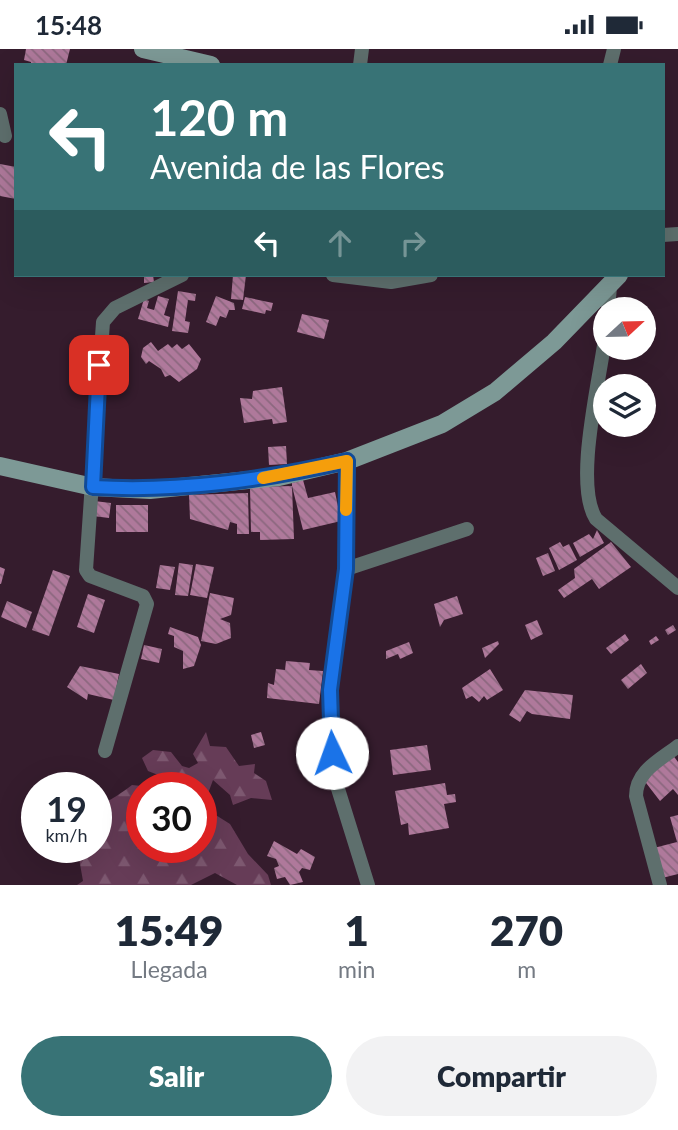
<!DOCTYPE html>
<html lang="es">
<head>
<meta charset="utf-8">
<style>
	body { margin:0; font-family:Lato,sans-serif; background:#f2f2f3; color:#1f2937; height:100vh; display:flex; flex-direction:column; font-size:26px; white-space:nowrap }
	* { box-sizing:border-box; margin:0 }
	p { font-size:23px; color:#747a83 }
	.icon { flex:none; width:38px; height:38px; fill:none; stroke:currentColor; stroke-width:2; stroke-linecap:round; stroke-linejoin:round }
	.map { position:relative; height:836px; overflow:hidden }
	.panel { display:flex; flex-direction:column; background:#fff; flex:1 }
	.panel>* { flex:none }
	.top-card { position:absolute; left:14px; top:14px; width:651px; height:214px; border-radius:0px; box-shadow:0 7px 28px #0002; background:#387376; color:#fff; overflow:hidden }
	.needle { width:46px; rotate:68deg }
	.tools { position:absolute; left:593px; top:248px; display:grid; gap:14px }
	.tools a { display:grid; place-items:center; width:63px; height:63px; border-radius:50%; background:#fff; box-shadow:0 7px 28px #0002; font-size:35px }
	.speed { position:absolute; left:21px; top:723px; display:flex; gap:14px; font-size:35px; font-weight:700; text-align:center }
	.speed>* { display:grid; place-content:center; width:91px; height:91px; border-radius:50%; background:#fff; box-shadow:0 7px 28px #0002; line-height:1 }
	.speed small { font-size:18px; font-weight:400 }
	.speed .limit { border:10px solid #d22; background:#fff; color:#111 }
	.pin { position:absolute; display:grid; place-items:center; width:60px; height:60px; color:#fff; margin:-30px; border-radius:14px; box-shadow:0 4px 10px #0006 }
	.me { position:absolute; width:77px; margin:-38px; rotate:357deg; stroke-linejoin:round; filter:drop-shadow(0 0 5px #0008) }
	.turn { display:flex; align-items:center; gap:24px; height:147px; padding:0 21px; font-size:32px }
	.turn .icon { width:91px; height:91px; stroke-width:2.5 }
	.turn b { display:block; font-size:49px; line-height:60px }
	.lanes { display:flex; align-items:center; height:66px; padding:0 21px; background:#0003; justify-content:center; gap:35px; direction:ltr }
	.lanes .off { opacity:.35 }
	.eta { display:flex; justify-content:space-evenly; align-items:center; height:119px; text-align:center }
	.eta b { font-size:42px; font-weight:800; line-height:49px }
	.cta { display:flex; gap:14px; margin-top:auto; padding:14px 21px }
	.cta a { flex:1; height:80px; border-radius:42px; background:#387376; color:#fff; font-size:28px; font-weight:800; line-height:80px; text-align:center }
	.cta a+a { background:#f2f2f3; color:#1f2937 }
	.status { display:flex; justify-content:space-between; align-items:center; height:49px; padding:0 35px; background:#fff; direction:ltr }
	.status svg { height:19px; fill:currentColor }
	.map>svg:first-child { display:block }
	.forest { fill:url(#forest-firs) }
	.building { fill:url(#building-back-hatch) }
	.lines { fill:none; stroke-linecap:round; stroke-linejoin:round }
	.street { stroke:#5e6f6d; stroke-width:14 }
	.secondary { stroke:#7d9996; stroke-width:18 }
	.route-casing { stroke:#114b97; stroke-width:18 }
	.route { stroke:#1a73e8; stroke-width:12 }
	.slow { stroke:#f59e0b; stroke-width:12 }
</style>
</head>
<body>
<div class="status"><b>15:48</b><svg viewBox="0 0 49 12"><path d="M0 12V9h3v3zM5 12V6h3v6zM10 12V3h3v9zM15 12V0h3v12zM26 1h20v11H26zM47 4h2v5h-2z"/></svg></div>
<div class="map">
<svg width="678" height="836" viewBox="0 0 678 836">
	<defs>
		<pattern id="forest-firs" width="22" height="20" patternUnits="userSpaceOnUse" patternTransform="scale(1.75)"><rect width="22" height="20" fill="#663c57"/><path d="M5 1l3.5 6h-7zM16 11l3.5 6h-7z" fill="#7d5870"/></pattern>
		<pattern id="building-back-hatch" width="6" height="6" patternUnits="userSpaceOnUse" patternTransform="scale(1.75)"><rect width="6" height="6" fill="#af799b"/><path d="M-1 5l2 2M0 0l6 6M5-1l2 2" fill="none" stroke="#8c687f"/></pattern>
	</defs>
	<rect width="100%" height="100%" fill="#351c2d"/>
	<path class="forest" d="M206,683l4,14 16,1 13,19 16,-2 -1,9 12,8 6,19 -21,-2 -18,7 -3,-10 -17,-15 -10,27 27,17 18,30 20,21 3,10h-34l-22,-12 -24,12h-114l6,-4 -6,-34h19c0,-52 0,-34 36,-62l19,2h-9v60h59v-60h-46l11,-9 -18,-7 -6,-13 11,-8 18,2 11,14 7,2 9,-5 -5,-9z"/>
	<g class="building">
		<polygon points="26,0 70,0 66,16 31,16 31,13 24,11"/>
		<polygon points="0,115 16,118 16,150 0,147"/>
		<polygon points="153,226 154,233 144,234 144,227"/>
		<polygon points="233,226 246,226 243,251 231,250"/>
		<polygon points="178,242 196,245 195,252 188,251 185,272 190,273 188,284 172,282"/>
		<polygon points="158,247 169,250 164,266 170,268 168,278 138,270 144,250 149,252 147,259 154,261"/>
		<polygon points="216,247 234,254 235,261 229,261 226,269 220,267 216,277 206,273"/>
		<polygon points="245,248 273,254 271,262 266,261 265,265 242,260"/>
		<polygon points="302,265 329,271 324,290 297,283"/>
		<polygon points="151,293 158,302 168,295 172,299 177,295 182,300 189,295 201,310 197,320 179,333 170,326 165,328 161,320 149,312 146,315 141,308 143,299"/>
		<polygon points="282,338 287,373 273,375 272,370 244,374 240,349 252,350 253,342"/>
		<polygon points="286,397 287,415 269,416 268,398"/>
		<polygon points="303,431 308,449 335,443 341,472 303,481 292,437 294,490 260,491 260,483 251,483 250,438 292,437 292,434"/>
		<polygon points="248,444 249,485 237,485 237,475 230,473 228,481 190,470 189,446"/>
		<polygon points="94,452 111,454 109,469 93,467"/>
		<rect x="116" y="456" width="32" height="27"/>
		<polygon points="597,481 604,494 580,508 573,494 589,485 593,490"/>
		<polygon points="560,493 563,498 569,495 577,511 559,521 549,499"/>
		<polygon points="611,493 631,518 599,540 592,530 564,549 558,541 575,529 574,520"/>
		<polygon points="548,504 555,522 543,527 536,509"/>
		<polygon points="179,514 193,516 188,547 175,546"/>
		<polygon points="196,515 214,518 207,549 190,546"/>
		<polygon points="160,516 175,518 170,541 156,539"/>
		<polygon points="0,518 5,520 1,535 0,535"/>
		<polygon points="53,521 70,527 49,587 32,581"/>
		<polygon points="210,544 234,549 231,566 220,570 230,574 231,589 216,595 201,592"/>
		<polygon points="88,545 105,551 94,584 77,578"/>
		<polygon points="457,547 463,565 444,571 440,578 434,555"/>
		<polygon points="7,552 32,563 26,579 1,568"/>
		<polygon points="537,571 543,585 531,591 525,576"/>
		<polygon points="673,576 676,581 668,586 665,581"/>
		<polygon points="170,578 198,588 201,596 194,617 183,620 183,602 174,598 174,587 168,585"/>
		<polygon points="625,585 629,591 611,605 606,599"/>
		<polygon points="656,587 659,591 651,596 649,592"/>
		<polygon points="498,592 499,595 485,609 482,599"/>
		<polygon points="409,593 413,604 400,610 398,605 386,610 386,602"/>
		<polygon points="144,596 162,600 159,614 141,610"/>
		<polygon points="286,612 310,614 309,621 323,622 319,655 267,649 268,634 274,636 276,620 285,621"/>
		<polygon points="641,615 647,624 628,640 621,631"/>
		<polygon points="80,617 119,625 114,651 88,645 87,651 67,638"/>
		<polygon points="490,620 503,641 487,651 484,647 479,653 472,647 466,650 462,639"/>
		<polygon points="525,641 573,646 570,670 532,665 527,662 520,673 509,666"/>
		<polygon points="261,683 265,696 254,699 251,686"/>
		<polygon points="427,696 431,721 393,726 390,701"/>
		<polygon points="672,705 678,713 678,746 673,740 660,752 643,730"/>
		<polygon points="445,734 447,746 455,745 456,753 444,755 449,779 409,786 408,774 401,776 395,742"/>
		<polygon points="678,766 678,825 658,830 650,800 677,793 670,768"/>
		<polygon points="274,792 297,805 301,800 315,808 310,821 302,819 299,823 303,833 290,836 285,828 277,830 274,819 279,817 276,810 267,807"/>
	</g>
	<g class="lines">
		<g class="street">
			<polyline points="360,16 362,0"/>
			<polyline points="610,16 614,0"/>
			<polyline points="0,65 5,87"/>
			<polyline points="663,186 678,185"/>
			<polyline points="333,226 391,233 431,226"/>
			<polyline points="608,261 610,238"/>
			<path d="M606,282c-5,45 -33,152 -10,188l82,69"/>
			<polyline points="347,412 346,520 330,641 330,681 334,727 368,836"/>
			<polyline points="346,520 467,480"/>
			<polyline points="105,702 147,555 143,547 90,527 86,521 103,273 115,259 182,226"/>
			<path d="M660,836l-24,-89c0,-25 24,-36 42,-50"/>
		</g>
		<g class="secondary">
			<polyline points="143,0 211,16"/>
			<polyline points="0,417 93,438 150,441 279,428 347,412 442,375 495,343 554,293 619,226"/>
		</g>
	</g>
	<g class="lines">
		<g class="route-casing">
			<path id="route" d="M99,316l-6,122c86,5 170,-7 254,-26l-1,108 -16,121 2,63"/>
		</g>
		<use href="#route" class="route"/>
		<polyline class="slow" points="263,429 347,412 346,461"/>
	</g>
</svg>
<div class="tools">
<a><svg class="needle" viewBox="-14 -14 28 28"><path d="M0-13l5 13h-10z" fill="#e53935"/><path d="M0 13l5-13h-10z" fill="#747a83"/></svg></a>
<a><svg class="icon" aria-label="layers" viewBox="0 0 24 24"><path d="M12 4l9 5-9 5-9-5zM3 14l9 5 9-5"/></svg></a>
</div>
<div class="speed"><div>19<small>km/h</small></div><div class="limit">30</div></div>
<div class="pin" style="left:99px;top:316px;background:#d93025"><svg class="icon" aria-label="arrive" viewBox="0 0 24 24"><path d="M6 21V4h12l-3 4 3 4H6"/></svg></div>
<svg class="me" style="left:332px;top:704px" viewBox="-20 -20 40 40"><circle r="19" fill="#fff"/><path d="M0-13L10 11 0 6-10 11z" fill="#1a73e8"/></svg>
<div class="top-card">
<div class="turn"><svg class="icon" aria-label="left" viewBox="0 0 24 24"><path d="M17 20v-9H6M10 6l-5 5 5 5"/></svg><div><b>120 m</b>Avenida de las Flores</div></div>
<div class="lanes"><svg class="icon" aria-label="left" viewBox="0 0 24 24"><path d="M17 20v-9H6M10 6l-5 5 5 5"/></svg><svg class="icon off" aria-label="ahead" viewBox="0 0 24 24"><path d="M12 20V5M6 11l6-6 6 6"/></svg><svg class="icon off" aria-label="right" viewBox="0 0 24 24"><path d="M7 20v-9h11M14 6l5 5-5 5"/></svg></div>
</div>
</div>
<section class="panel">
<div class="eta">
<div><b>15:49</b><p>Llegada</p></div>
<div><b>1</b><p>min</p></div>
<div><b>270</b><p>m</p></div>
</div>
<div class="cta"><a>Salir</a><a>Compartir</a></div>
</section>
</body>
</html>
